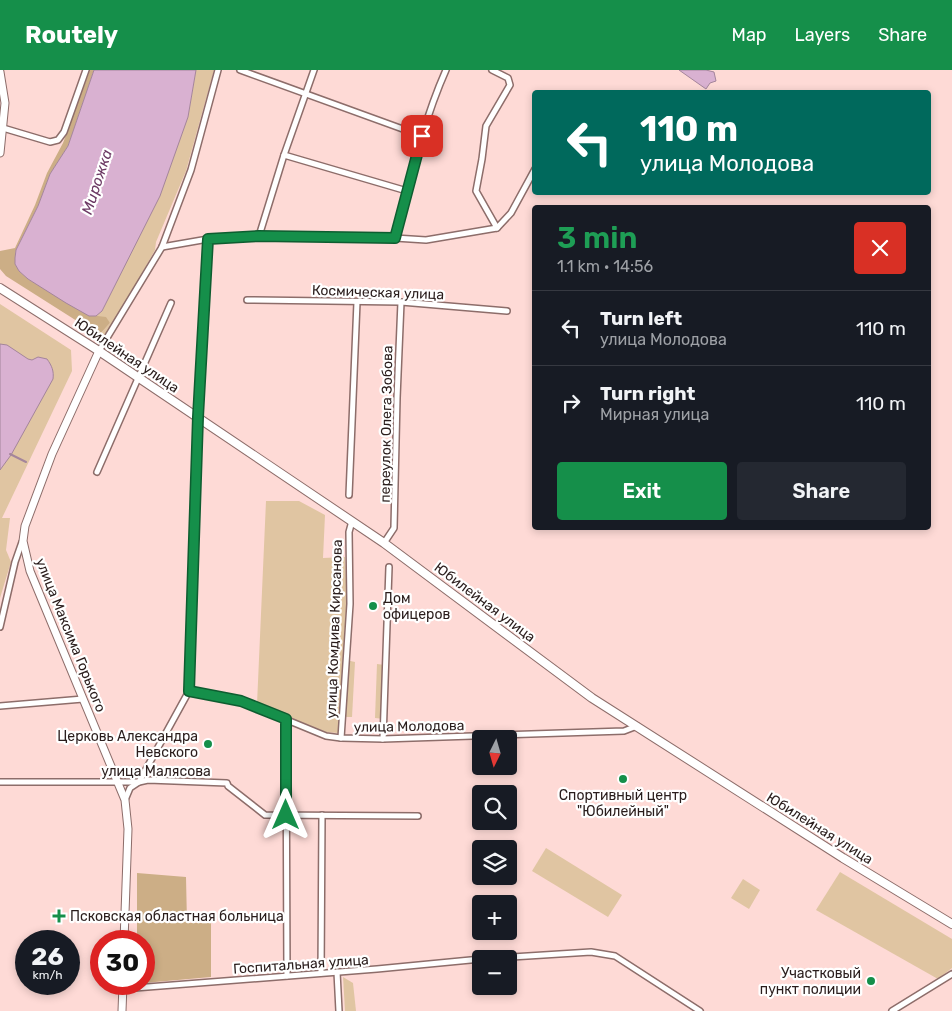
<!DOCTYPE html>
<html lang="en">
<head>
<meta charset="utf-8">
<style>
	body { margin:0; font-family:Rubik,sans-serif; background:#242831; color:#f1f3f6; height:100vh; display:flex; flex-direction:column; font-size:19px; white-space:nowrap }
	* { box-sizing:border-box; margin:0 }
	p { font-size:16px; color:#9ea1a6 }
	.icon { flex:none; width:28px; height:28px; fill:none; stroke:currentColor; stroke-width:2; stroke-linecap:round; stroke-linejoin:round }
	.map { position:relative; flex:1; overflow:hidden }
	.details { position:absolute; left:532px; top:135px; width:399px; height:325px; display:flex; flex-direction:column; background:#171b24; border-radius:5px; box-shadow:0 2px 8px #0003 }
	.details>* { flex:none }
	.guide { position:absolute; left:532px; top:20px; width:399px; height:105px; border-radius:5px; box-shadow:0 2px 8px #0003; background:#00695c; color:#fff; overflow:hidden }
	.needle { width:32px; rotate:185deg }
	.tools { position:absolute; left:472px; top:660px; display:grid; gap:10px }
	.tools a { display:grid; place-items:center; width:45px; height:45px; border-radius:5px; background:#171b24; box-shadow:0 2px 8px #0003; font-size:25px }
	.speed { position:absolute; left:15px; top:860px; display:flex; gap:10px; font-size:25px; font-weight:700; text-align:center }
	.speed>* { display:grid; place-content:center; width:65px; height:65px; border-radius:50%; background:#171b24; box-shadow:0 2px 8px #0003; line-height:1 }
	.speed small { font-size:12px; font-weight:400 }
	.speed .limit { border:8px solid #d22; background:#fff; color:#111 }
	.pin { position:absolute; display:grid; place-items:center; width:42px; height:42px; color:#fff; margin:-21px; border-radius:10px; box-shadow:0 2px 8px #0006 }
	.me { position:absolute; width:55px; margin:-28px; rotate:0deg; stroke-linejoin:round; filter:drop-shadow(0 0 4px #0008) }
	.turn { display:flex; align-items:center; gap:18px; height:105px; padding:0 25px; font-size:22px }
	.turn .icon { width:65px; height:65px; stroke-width:2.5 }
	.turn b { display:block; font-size:35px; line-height:42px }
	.round { display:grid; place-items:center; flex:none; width:52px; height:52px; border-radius:5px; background:#242831 }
	.summary { display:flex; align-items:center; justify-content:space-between; height:85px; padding:0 25px }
	h1 { font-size:30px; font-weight:600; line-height:38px; color:#1e9e55 }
	.cta { display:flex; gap:10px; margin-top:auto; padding:10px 25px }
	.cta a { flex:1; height:58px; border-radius:5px; background:#158f4a; color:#fff; font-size:20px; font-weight:600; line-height:58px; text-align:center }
	.cta a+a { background:#242831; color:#f1f3f6 }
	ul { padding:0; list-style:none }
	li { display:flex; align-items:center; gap:15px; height:75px; padding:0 25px; border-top:1px solid #363941 }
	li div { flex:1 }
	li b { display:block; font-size:19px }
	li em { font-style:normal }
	header { display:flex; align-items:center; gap:30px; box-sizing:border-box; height:70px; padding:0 25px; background:#158f4a; color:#fff }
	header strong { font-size:24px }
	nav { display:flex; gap:28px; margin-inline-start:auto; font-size:18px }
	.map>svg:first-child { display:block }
	.green { fill:#e0c5a2 }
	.forest { fill:#ccae86 }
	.water { fill:#d9b1d1; stroke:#a4859b }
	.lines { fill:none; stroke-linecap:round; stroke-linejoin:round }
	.stream { stroke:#a4859b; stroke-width:2 }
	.street-casing { stroke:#8d6d6a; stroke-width:8 }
	.secondary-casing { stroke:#8d6d6a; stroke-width:9 }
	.primary-casing { stroke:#8d6d6a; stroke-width:10 }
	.street { stroke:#fff; stroke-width:5 }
	.secondary { stroke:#fff; stroke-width:7 }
	.primary { stroke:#fff; stroke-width:8 }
	.route-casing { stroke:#0e5d30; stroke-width:12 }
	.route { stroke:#158f4a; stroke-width:9 }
	.poi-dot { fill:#158f4a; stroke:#fff; stroke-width:2 }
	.labels { text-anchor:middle; stroke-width:4.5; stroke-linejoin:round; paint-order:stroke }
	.street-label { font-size:14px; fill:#2a1d1c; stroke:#fff }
	.poi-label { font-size:14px; fill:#2a1d1c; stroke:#fff; text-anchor:start }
	.water-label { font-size:15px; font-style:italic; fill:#6c3964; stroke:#fff }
</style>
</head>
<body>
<header>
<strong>Routely</strong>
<nav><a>Map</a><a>Layers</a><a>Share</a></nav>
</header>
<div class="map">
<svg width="952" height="941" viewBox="0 0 952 941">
	<rect width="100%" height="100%" fill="#fedad6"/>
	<g class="green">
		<polygon points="196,0 214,0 186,101 156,172 155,180 114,253 101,269 99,265 110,253 96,246 102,241 114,217 188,47"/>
		<polygon points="0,234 71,280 72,301 2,448 10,448 6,480 11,492 0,528"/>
		<polygon points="266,431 299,431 325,445 323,488 345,487 347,526 338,663 326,662 257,634"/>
		<polygon points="346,590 355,592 352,647 342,647"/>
		<polygon points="377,594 385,595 384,649 375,648"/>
		<polygon points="546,778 622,825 608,847 532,801"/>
		<polygon points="840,802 952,869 952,898 938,909 816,840"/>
		<polygon points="743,809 760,820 749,839 731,828"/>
		<polygon points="343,907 353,913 356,941 345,941"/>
	</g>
	<g class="forest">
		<polygon points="90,0 94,0 68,76 50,104 38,136 16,180 15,188 15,194 19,201 28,209 89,245 106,247 110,253 99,265 6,206 0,199 0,181 15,178 35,135 47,103 63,73"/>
		<polygon points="137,803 186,807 187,853 211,853 211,907 144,913 144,871 137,871"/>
	</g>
	<g class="water">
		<polygon points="94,0 196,0 188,47 160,126 102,241 96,246 89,246 66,233 28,209 19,201 15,194 15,188 16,180 38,136 50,104 68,76"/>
		<polygon points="679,0 706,0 714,2 716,11 710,13 706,19"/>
		<path d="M0,274l7,1 21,14 4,1 6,-3 9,2c5,7 7,12 6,20l-42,76 -11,15z"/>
	</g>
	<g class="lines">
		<polyline class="stream" points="10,384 26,392"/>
		<g class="street-casing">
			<g id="street">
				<polyline points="240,0 422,66"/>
				<polyline points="492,0 508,8 510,15 486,56 482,89 476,121 497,158"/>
				<polyline points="3,58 50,72 58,70 64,62 86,0"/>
				<polyline points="284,85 407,121"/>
				<polyline points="259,166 284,85 314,0"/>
				<path d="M395,168c15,-57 27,-114 51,-168"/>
				<polyline points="162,177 208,169 259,166 395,168 426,170 497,158 511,143 535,99"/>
				<polyline points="247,230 401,232 507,241"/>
				<polyline points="99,281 162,177 191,100 218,0"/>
				<polyline points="97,402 171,233"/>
				<polyline points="349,425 357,232"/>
				<polyline points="384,473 394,458 397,328 401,232"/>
				<polyline points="0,557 15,492 22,472"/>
				<polyline points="189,621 241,631 326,666 341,668 383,669 624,661 637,656"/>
				<polyline points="0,636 83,629"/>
				<polyline points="286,649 287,906"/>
				<polyline points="341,668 350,534 349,462 352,451"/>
				<polyline points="383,669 389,497"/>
				<polyline points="0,712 139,712 148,710 227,713 228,716 265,745 418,746"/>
				<polyline points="125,730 130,718 139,712 189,621 198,347 208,169"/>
				<polyline points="481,889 591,882 615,886 700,941"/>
				<polyline points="337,902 339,941"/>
				<polyline points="321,903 322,745"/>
				<polyline points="122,919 377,899 481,889"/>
				<polyline points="892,941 952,904"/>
			</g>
		</g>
		<g class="secondary-casing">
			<g id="secondary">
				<polyline points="0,2 5,33 0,83"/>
				<polyline points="99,281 52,384 25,456 23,471 30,501 125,730 128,759 124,871"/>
				<polyline points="122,941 123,914"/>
			</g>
		</g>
		<g class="primary-casing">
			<polyline id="primary" points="0,218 99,281 384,473 592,628 843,788 952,854"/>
		</g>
		<use href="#street" class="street"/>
		<use href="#secondary" class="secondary"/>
		<use href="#primary" class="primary"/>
	</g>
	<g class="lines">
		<g class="route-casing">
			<polyline id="route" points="286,745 286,649 241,631 189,621 198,347 208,169 259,166 395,168 422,66"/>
		</g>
		<use href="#route" class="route"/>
	</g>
	<g class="poi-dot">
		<circle cx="373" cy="536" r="5"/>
		<circle cx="208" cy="674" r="5"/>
		<circle cx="623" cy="709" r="5"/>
		<path d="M56.5 838.5h5v5h5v5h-5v5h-5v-5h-5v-5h5z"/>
		<circle cx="871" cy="911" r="5"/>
	</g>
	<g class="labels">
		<g class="street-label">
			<text transform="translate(378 222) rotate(2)" y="5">Космическая улица</text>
			<text transform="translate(127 285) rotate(34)" y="5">Юбилейная улица</text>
			<text transform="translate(386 354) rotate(-89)" y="5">переулок Олега Зобова</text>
			<text transform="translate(485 532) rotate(37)" y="5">Юбилейная улица</text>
			<text transform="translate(334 559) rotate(-88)" y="5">улица Комдива Кирсанова</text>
			<text transform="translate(71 565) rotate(68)" y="5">улица Максима Горького</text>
			<text transform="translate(409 656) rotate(-1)" y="5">улица Молодова</text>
			<text x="156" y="706">улица Малясова</text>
			<text transform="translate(820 758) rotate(32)" y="5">Юбилейная улица</text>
			<text transform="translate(301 894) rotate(-4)" y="5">Госпитальная улица</text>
		</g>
		<g class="poi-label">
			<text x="383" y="533">Дом<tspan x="383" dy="16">офицеров</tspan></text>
			<text x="198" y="671" text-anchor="end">Церковь Александра<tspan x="198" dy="16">Невского</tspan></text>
			<text x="623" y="730" text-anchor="middle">Спортивный центр<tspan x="623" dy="16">"Юбилейный"</tspan></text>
			<text x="70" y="851">Псковская областная больница</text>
			<text x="861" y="908" text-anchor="end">Участковый<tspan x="861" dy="16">пункт полиции</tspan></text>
		</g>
		<g class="water-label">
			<text transform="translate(97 112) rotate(-72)" y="5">Мирожка</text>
		</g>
	</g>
</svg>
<div class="tools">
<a><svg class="needle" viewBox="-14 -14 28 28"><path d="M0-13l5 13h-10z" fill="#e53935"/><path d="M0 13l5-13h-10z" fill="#9ea1a6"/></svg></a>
<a><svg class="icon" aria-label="search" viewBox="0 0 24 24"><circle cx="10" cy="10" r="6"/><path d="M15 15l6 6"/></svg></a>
<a><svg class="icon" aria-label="layers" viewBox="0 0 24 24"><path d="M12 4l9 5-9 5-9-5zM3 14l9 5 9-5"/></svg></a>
<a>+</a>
<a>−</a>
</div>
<div class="speed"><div>26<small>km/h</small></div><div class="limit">30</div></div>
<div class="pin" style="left:422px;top:66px;background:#d93025"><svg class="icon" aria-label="arrive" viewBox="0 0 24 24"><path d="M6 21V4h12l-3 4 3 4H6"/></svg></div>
<svg class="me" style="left:286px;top:745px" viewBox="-20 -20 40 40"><path d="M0-17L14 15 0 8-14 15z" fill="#158f4a" stroke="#fff" stroke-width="4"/></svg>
<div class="guide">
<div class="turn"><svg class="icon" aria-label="left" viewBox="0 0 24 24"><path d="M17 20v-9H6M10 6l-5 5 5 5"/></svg><div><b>110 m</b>улица Молодова</div></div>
</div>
<section class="details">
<div class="summary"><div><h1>3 min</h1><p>1.1 km · 14:56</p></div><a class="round" style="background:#d93025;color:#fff"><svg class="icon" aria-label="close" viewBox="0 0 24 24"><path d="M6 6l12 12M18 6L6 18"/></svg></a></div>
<ul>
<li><svg class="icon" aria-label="left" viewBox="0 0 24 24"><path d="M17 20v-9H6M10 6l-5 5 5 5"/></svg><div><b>Turn left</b><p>улица Молодова</p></div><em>110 m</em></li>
<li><svg class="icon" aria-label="right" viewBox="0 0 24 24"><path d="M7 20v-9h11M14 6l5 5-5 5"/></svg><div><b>Turn right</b><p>Мирная улица</p></div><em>110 m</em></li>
</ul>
<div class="cta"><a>Exit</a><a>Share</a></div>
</section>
</div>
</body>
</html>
